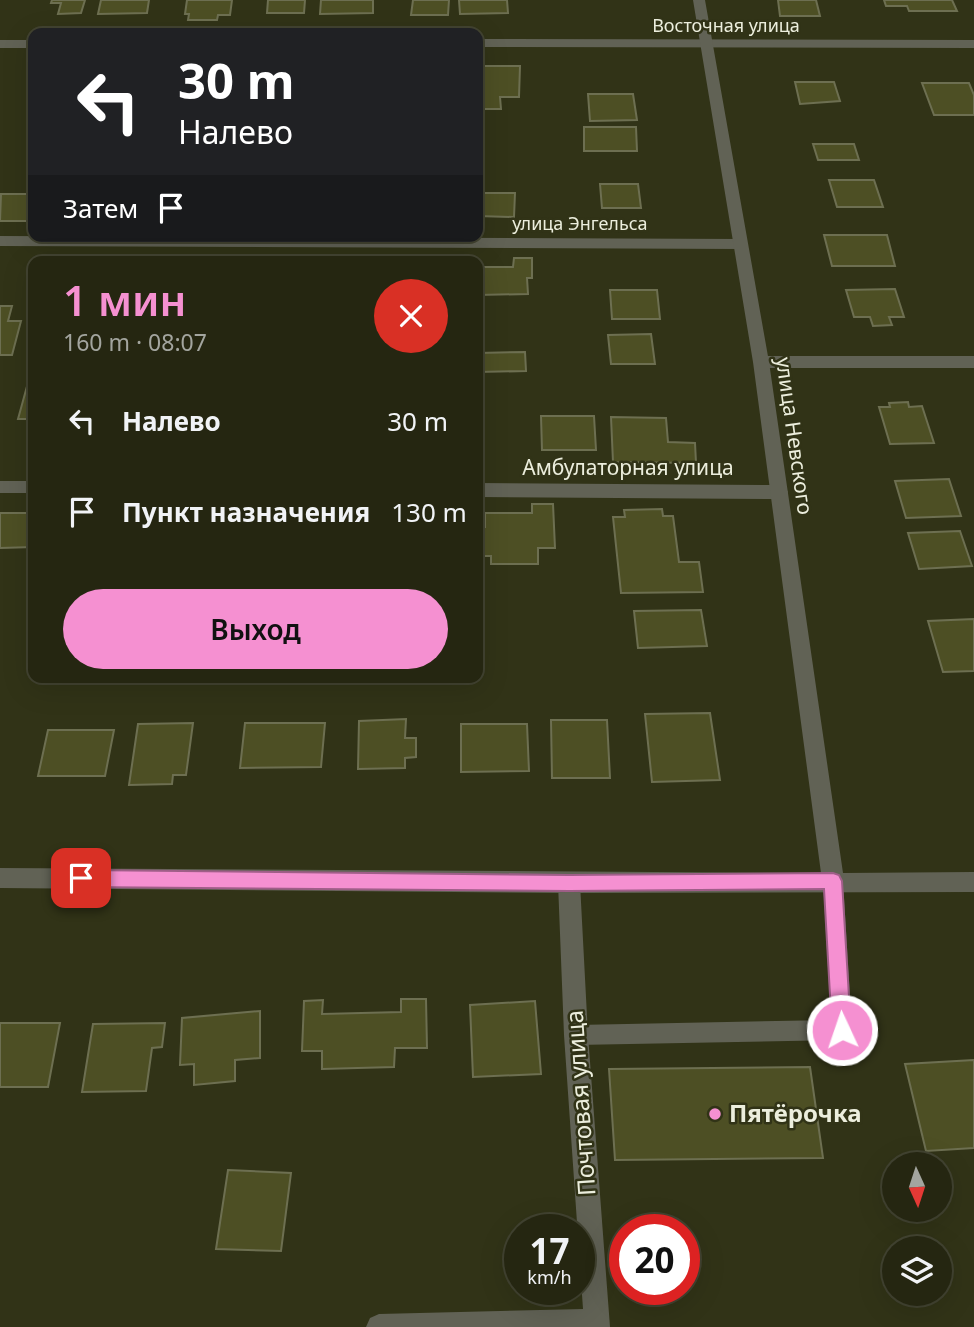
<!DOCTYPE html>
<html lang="ru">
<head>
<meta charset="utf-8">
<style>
	body { margin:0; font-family:"Noto Sans",sans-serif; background:#31321f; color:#f1f3f6; height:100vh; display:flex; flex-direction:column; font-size:26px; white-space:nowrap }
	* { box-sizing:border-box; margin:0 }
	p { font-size:23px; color:#a3a59f }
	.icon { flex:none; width:38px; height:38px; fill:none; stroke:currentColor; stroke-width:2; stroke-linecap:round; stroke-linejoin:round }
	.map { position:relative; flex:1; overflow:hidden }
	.panel { position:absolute; left:28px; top:256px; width:455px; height:427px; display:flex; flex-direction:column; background:#252611; border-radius:14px; box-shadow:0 7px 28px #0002,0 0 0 2px #424331 }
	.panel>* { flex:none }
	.banner { position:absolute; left:28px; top:28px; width:455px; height:214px; border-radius:14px; box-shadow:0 7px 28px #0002,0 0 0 2px #424331; background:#202124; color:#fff; overflow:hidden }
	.needle { width:46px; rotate:177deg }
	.controls { position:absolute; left:882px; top:1152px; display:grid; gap:14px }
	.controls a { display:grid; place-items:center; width:70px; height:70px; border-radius:50%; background:#252611; box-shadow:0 7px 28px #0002,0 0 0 2px #424331; font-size:35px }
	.speed { position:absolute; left:504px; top:1214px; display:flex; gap:14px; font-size:35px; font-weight:700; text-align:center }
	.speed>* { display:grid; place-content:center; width:91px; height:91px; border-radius:50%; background:#252611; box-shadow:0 7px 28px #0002,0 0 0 2px #424331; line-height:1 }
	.speed small { font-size:18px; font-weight:400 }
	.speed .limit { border:10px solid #d22; background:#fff; color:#111 }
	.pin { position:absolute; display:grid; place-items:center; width:60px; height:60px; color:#fff; margin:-30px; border-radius:14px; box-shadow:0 4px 10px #0006 }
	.me { position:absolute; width:77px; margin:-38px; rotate:357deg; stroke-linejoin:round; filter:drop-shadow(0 0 5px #0008) }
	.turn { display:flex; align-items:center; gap:24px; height:147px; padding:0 35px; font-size:32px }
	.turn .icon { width:91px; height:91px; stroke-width:2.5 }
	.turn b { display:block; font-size:49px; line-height:60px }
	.then { display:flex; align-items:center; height:66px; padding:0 35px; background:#0003; gap:14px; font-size:26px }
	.round { display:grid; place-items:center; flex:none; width:74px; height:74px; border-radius:37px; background:#31321f }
	.overview { display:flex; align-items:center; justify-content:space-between; height:119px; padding:0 35px }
	h1 { font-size:42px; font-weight:600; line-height:52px; color:#f590d1 }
	.action { display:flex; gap:14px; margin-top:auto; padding:14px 35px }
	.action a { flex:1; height:80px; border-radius:42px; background:#f590d1; color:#111; font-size:28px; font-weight:600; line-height:80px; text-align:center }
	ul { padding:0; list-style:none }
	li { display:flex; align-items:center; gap:21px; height:91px; padding:0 35px }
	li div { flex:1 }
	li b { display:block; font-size:26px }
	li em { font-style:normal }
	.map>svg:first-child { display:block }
	.building { fill:#4d4f24; stroke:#6d6f51; stroke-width:2 }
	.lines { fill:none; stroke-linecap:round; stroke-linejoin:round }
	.service { fill:#616255; fill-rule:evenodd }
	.minor { fill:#616255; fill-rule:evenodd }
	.tertiary { fill:#616255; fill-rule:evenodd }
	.route { fill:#f590d1; stroke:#9f5e88; stroke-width:2 }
	.poi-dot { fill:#f590d1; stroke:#313317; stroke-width:2.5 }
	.labels { text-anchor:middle; stroke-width:5; stroke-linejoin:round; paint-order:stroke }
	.far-street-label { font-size:18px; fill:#eceedd; stroke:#313317 }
	.street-label { font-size:21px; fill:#eceedd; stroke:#313317 }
	.near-street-label { font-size:24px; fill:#eceedd; stroke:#313317 }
	.near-poi-label { font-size:24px; font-weight:bold; fill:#eceedd; stroke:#313317; text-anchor:start }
</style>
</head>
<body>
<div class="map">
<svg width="974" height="1327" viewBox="0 0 974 1327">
	<rect width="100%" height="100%" fill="#313317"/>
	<g class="building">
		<polygon points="52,0 85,0 81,13 58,14 61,3 51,3"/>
		<polygon points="101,0 149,0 147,13 98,14"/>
		<polygon points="187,0 232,0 230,15 218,15 217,20 188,20 189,14 185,14"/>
		<polygon points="268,0 305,0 304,13 267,13"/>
		<polygon points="321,0 373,0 373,13 320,14"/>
		<polygon points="413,0 449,0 448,15 411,15"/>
		<polygon points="459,0 507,0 508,13 460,14"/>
		<polygon points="778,0 816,0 820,16 780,16"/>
		<polygon points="884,0 952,0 957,11 909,11 907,6 886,6"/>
		<polygon points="483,66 520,66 519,97 500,97 501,109 478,109 478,80 482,80"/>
		<polygon points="795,82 834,82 840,101 800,104"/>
		<polygon points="922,83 969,83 974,95 974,115 934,115"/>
		<polygon points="588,94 633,94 637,120 590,121"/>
		<polygon points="584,127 636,127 637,151 584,151"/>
		<polygon points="813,144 854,144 859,160 818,160"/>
		<polygon points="829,180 874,180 883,207 837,207"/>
		<polygon points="600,184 638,184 641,208 602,208"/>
		<polygon points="478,193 515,193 514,217 478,216"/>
		<polygon points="1,194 33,194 33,221 0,221"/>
		<polygon points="824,235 887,235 895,266 832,266"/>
		<polygon points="514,258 532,258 532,278 527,278 528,294 478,295 478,267 513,267"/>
		<polygon points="895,289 904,317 889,317 892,325 873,326 870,317 854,317 846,290"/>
		<polygon points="610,290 657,290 660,319 612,319"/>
		<polygon points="0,306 12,306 8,321 21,321 12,355 0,355"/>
		<polygon points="651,334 655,364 611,364 608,335"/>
		<polygon points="525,352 526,371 478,372 478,353"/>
		<polygon points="29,379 33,379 33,419 18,419"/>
		<polygon points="908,402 909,407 922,406 934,443 890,444 879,407 890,407 889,403"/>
		<polygon points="541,416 594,416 596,450 542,450"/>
		<polygon points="611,417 666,418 668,442 695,443 696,463 613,462"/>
		<polygon points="949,479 961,516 906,518 895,481"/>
		<polygon points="532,504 553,504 555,548 538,548 538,564 491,564 491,556 479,556 478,527 485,527 485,513 532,513"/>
		<polygon points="662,509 663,516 673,516 679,562 699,562 703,592 621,593 613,517 625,517 624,510"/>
		<polygon points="0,513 33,513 33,547 0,548"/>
		<polygon points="960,531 972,566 919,569 908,533"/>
		<polygon points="701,610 707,646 638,648 634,611"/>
		<polygon points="974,619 974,671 943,672 928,621"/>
		<polygon points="710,713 720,780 652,782 645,714"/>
		<polygon points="406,719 405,738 416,738 416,757 405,758 405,768 358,769 359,721"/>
		<polygon points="551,720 607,720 610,778 552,778"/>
		<polygon points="193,723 186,775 173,775 172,784 129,785 138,724"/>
		<polygon points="245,723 325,723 321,767 240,768"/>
		<polygon points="461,724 527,724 529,771 461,772"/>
		<polygon points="48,730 114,730 105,776 38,776"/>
		<polygon points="401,999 426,999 427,1048 395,1048 394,1067 322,1069 322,1051 302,1051 304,1001 323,1000 322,1014 401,1012"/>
		<polygon points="535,1001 541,1074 473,1077 470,1005"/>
		<polygon points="260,1011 260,1058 235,1060 235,1081 194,1085 194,1064 180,1065 182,1018"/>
		<polygon points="0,1023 60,1023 48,1087 0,1087"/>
		<polygon points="165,1023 162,1047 152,1048 146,1091 82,1092 93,1024"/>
		<polygon points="974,1060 974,1148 926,1151 905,1064"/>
		<polygon points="810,1067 823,1158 615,1160 609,1069"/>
		<polygon points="228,1170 291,1173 281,1251 216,1249"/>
	</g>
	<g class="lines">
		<polygon class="service" points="833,872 840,875 843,881 852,1030 849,1037 842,1040 576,1045 569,1042 566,1035 569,1028 576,1025 831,1020 823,881 826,875"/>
		<g class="minor">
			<polygon points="478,39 974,40 974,48 478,47"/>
			<rect x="0" y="40" width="33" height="8"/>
			<polygon points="0,236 740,239 748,244 740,249 0,246"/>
			<polygon points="761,356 974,356 974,368 761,368 753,362"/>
			<rect x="0" y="481" width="33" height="12"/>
			<polygon points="478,483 779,485 785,487 788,492 785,497 779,499 478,497"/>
			<polygon points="569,873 577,876 580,883 588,1035 610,1327 366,1327 370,1318 379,1314 583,1309 564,1035 558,883 561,876"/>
		</g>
		<polygon class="tertiary" points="693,0 705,0 769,362 843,873 974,872 974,892 569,893 0,888 0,868 821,873 753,362"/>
	</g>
	<polygon class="route" points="81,870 569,875 833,873 839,875 842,881 851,1030 848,1037 842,1040 835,1037 832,1030 824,889 569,891 81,887 75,884 73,878 75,873"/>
	<circle class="poi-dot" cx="715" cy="1114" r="7"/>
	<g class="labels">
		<g class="far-street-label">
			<text x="726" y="32">Восточная улица</text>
			<text x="580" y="230">улица Энгельса</text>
		</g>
		<g class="street-label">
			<text transform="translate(794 436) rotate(82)" y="7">улица Невского</text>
			<text x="628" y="475">Амбулаторная улица</text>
		</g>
		<g class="near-street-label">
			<text transform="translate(581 1103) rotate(-94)" y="8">Почтовая улица</text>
		</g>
		<g class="near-poi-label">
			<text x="729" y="1122">Пятёрочка</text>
		</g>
	</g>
</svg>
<div class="controls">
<a><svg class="needle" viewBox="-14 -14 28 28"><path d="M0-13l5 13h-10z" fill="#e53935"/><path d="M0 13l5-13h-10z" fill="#a3a59f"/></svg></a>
<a><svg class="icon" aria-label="layers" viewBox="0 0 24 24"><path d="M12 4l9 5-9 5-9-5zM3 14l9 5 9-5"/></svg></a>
</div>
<div class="speed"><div>17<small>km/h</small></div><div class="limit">20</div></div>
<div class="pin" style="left:81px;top:878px;background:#d93025"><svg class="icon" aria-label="arrive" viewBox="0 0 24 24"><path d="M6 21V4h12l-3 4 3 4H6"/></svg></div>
<svg class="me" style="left:842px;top:1030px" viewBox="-20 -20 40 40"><circle r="17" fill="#f590d1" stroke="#fff" stroke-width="3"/><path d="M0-11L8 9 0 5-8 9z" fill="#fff"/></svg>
<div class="banner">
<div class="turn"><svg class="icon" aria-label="left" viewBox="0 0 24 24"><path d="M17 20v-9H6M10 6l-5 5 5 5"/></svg><div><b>30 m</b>Налево</div></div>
<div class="then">Затем<svg class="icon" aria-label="arrive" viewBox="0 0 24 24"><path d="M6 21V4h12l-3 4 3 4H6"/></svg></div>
</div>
<section class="panel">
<div class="overview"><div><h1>1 мин</h1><p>160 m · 08:07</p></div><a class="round" style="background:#d93025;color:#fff"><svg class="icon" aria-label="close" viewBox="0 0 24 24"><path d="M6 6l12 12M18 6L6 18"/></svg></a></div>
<ul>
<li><svg class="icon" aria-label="left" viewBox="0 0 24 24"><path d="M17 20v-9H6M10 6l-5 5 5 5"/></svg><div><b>Налево</b></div><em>30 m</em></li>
<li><svg class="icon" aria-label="arrive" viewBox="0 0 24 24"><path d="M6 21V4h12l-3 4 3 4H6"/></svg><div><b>Пункт назначения</b></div><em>130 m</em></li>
</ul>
<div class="action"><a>Выход</a></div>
</section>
</div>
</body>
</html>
